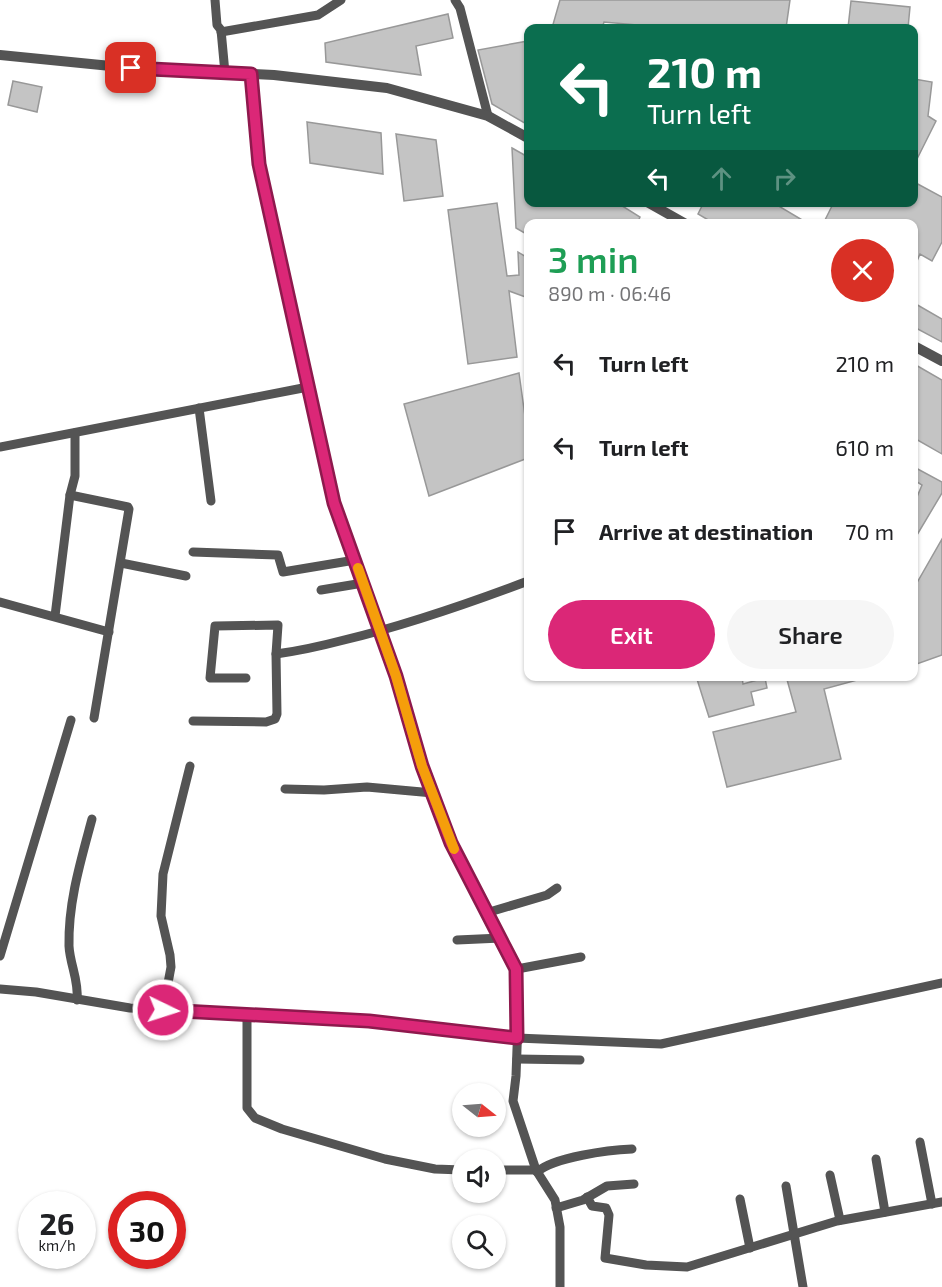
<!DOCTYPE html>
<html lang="en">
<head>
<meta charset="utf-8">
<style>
	body { margin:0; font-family:"Exo 2",sans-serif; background:#f6f6f6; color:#202124; height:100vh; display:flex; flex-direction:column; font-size:22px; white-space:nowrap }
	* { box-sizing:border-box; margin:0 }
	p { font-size:20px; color:#757577 }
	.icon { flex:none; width:33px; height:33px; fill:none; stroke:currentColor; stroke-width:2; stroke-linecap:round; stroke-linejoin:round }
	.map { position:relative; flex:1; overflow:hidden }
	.panel { position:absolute; left:524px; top:219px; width:394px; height:462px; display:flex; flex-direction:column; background:#fff; border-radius:12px; box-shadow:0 2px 4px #0004 }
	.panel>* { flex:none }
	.top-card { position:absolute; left:524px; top:24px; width:394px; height:183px; border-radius:12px; box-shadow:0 2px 4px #0004; background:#0b6e4f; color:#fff; overflow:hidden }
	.needle { width:39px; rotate:107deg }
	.buttons { position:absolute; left:452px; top:1083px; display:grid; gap:12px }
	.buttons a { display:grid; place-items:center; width:54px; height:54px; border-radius:50%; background:#fff; box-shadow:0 2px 4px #0004; font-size:30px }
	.speed { position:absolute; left:18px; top:1191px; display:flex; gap:12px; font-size:30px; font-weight:700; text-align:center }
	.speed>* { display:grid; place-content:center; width:78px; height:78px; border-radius:50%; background:#fff; box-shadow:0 2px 4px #0004; line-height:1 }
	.speed small { font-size:15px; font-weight:400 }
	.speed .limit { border:9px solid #d22; background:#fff; color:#111 }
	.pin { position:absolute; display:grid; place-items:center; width:51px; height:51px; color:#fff; margin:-26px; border-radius:12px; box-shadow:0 3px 9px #0006 }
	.me { position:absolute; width:66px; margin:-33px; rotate:94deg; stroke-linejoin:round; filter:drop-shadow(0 0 4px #0008) }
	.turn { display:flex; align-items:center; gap:21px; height:126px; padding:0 24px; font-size:27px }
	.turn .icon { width:78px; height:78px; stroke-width:2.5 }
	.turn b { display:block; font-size:42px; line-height:51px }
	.lanes { display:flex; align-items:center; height:57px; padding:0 24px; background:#0003; justify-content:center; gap:30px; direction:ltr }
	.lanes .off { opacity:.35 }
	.round { display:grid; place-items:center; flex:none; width:63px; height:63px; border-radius:32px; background:#f6f6f6 }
	.head { display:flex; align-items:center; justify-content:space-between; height:102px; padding:0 24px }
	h1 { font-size:36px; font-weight:600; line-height:45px; color:#1e9e55 }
	.action { display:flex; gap:12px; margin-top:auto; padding:12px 24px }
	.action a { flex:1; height:69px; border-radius:36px; background:#db2777; color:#fff; font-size:24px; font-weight:600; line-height:69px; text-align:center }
	.action a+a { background:#f6f6f6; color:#202124 }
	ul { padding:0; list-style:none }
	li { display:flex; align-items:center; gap:18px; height:84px; padding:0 24px }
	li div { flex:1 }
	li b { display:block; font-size:22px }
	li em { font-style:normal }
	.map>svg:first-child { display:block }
	.building { fill:#c4c4c4; stroke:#989898; stroke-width:1.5 }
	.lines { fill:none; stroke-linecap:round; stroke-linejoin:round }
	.minor { stroke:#545454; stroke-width:9 }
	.tertiary { stroke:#545454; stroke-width:10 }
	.route-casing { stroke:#8e194d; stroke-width:15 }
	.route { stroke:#db2777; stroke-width:10 }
	.slow { stroke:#f59e0b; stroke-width:10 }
</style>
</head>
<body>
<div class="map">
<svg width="942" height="1287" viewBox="0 0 942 1287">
	<rect width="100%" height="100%" fill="#fff"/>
	<g class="building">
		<polygon points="560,0 790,0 786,28 671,28 604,22 602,28 552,28"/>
		<polygon points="851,1 910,7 908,28 848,28"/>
		<polygon points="448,14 453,38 416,46 421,75 326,62 325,43"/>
		<polygon points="528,41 528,125 492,104 478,50"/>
		<polygon points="914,79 932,82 928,116 936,121 914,165"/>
		<polygon points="13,81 42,87 37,112 8,105"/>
		<polygon points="307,122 381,133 383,174 310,163"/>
		<polygon points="396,134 436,140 443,196 404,201"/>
		<polygon points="512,148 528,157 528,202 616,202 640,217 637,224 528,224 528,235 516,228"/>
		<polygon points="914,182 942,197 942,242 932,261 920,254 914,268 914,224 823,224 834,202 914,202"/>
		<polygon points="704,202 772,202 809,224 715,224 698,214"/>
		<polygon points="497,203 507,276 519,275 518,252 528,258 528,298 509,291 517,357 468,364 448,210"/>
		<polygon points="914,303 942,319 942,342 914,327"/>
		<polygon points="914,364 942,380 942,454 914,438"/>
		<polygon points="519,373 528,438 528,458 429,496 404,404"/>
		<polygon points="914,467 942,482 942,493 914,540 914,504 922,485 914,480"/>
		<polygon points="942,539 942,655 914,665 914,588"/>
		<polygon points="696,676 742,676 743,684 765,678 767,688 751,692 754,705 709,717"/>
		<polygon points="786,676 861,676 861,679 824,689 841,759 727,787 713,732 796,712"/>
	</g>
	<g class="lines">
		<g class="minor">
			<polyline points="215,0 217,25 221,30 225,73"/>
			<polyline points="455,0 460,8 488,116"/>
			<polyline points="221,32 318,15 341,0"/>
			<polyline points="251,74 259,164 334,503 396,676 422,766 451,843 517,969 518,1022 516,1076 513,1101 536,1170 555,1200 560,1227 560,1287"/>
			<polyline points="199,408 211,501"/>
			<polyline points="0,447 308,387"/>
			<polyline points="70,495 128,507 129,509 94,718"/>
			<polyline points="193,552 278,555 283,572 355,560"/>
			<polyline points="121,563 186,576"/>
			<polyline points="321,590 363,583"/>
			<polyline points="0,602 109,632"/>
			<polyline points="55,616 70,495 75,476 75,433"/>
			<path d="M276,654c23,-3 45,-8 68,-14 63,-15 123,-36 184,-59"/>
			<polyline points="193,721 266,722 275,719 277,714 276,654 278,625 215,626 210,678 246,678"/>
			<polyline points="285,789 324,790 367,787 433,793"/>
			<polyline points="486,913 547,895 557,888"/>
			<polyline points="457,940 501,938"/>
			<polyline points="0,956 71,720"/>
			<polyline points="517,969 581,957"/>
			<polyline points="0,989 36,992 130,1008 369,1021 517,1038 661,1044 942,983"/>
			<path d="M77,1000c2,-20 -7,-35 -8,-54 -1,-44 12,-86 23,-127"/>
			<polyline points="163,1010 171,967 170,955 161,916 163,874 190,766"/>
			<polyline points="247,1015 247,1108 255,1118 282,1129 385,1159 435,1169 462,1170"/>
			<polyline points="517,1059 580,1060"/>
			<polyline points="920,1142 932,1204"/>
			<polyline points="876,1159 885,1212"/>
			<polyline points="495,1170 536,1170"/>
			<path d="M537,1172c17,-15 72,-22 95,-23"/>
			<polyline points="830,1175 840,1220"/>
			<polyline points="786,1186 803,1287"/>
			<polyline points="587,1197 592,1206 606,1208 609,1215 605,1258 646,1265 687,1267 837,1221 942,1202"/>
			<polyline points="740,1199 750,1248"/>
			<polyline points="556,1208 583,1200 607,1186 634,1184"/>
		</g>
		<g class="tertiary">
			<polyline points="0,55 131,68 274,75 387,88 488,116 528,138"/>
			<polyline points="647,202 686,224"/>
			<polyline points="914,346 942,361"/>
		</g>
	</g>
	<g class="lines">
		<g class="route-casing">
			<polyline id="route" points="131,68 251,74 259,164 334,503 396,676 422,766 451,843 516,969 517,1038 369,1021 163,1010"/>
		</g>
		<use href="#route" class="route"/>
		<polyline class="slow" points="358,568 396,676 422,766 454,849"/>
	</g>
</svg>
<div class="buttons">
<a><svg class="needle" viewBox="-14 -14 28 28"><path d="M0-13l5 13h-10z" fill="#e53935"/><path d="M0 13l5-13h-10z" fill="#757577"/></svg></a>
<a><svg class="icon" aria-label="sound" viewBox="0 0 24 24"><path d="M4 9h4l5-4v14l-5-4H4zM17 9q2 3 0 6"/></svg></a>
<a><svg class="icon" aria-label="search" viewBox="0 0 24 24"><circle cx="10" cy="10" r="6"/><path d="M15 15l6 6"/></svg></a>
</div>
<div class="speed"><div>26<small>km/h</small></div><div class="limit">30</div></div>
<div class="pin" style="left:131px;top:68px;background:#d93025"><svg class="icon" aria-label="arrive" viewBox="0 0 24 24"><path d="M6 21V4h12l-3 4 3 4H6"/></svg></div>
<svg class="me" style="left:163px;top:1010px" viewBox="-20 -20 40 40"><circle r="17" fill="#db2777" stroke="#fff" stroke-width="3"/><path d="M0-11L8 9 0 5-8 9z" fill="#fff"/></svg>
<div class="top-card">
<div class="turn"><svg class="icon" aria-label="left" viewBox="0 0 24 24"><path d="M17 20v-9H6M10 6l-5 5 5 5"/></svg><div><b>210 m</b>Turn left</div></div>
<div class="lanes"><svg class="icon" aria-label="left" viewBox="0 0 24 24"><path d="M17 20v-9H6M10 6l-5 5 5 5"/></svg><svg class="icon off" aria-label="ahead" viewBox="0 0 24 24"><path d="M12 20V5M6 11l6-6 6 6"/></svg><svg class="icon off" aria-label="right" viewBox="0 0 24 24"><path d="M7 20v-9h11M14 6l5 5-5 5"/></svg></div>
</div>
<section class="panel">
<div class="head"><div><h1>3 min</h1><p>890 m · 06:46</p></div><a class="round" style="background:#d93025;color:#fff"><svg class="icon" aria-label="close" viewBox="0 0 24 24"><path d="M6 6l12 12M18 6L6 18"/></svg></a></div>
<ul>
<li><svg class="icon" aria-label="left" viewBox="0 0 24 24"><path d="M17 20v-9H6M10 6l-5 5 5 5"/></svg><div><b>Turn left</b></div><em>210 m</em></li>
<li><svg class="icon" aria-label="left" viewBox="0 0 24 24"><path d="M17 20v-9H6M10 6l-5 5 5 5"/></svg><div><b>Turn left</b></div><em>610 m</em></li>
<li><svg class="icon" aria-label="arrive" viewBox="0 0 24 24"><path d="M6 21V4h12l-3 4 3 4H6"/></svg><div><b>Arrive at destination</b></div><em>70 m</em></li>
</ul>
<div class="action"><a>Exit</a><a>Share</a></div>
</section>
</div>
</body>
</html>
